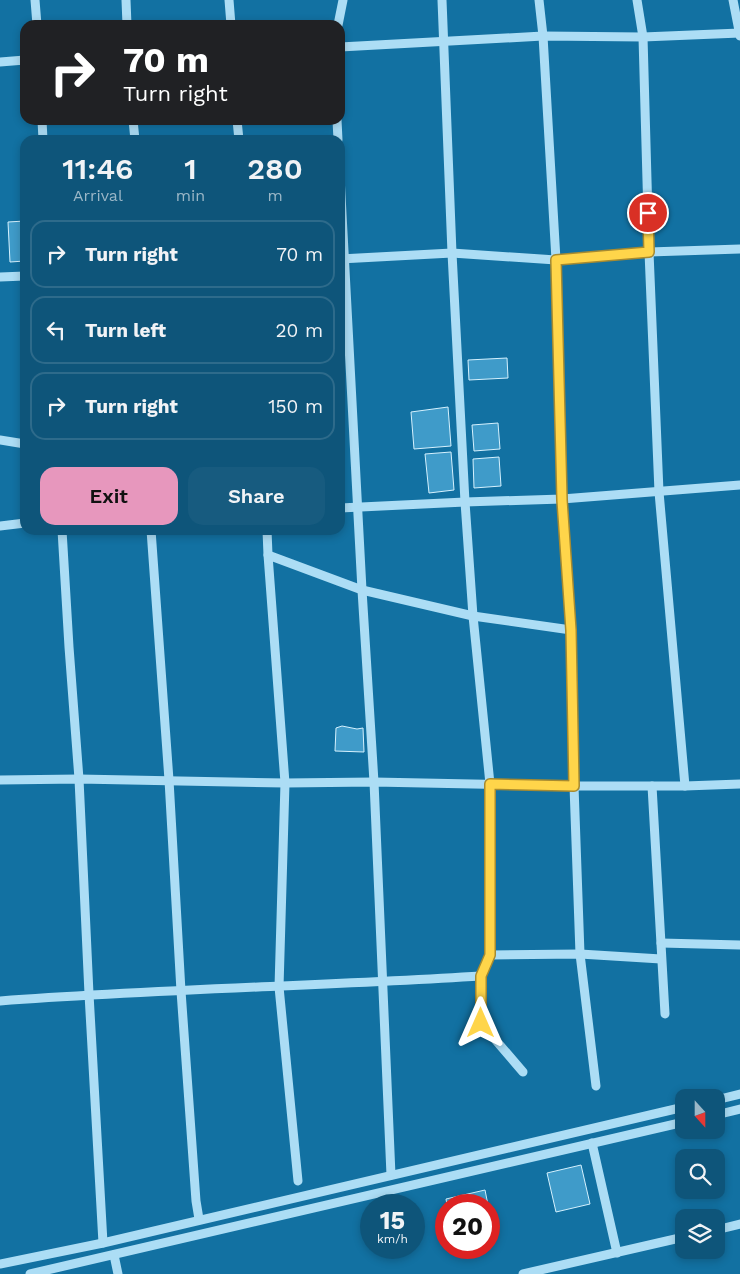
<!DOCTYPE html>
<html lang="en">
<head>
<meta charset="utf-8">
<style>
	body { margin:0; font-family:"Work Sans",sans-serif; background:#175b7f; color:#f1f3f6; height:100vh; display:flex; flex-direction:column; font-size:19px; white-space:nowrap }
	* { box-sizing:border-box; margin:0 }
	p { font-size:16px; color:#9bb7c7 }
	.icon { flex:none; width:28px; height:28px; fill:none; stroke:currentColor; stroke-width:2; stroke-linecap:round; stroke-linejoin:round }
	.map { position:relative; flex:1; overflow:hidden }
	.panel { position:absolute; left:20px; top:135px; width:325px; height:400px; display:flex; flex-direction:column; background:#0e557a; border-radius:15px; box-shadow:0 2px 8px #0003 }
	.panel>* { flex:none }
	.banner { position:absolute; left:20px; top:20px; width:325px; height:105px; border-radius:15px; box-shadow:0 2px 8px #0003; background:#202124; color:#fff; overflow:hidden }
	.needle { width:32px; rotate:159deg }
	.tools { position:absolute; left:675px; top:1089px; display:grid; gap:10px }
	.tools a { display:grid; place-items:center; width:50px; height:50px; border-radius:10px; background:#0e557a; box-shadow:0 2px 8px #0003; font-size:25px }
	.speed { position:absolute; left:360px; top:1194px; display:flex; gap:10px; font-size:25px; font-weight:700; text-align:center }
	.speed>* { display:grid; place-content:center; width:65px; height:65px; border-radius:50%; background:#0e557a; box-shadow:0 2px 8px #0003; line-height:1 }
	.speed small { font-size:12px; font-weight:400 }
	.speed .limit { border:8px solid #d22; background:#fff; color:#111 }
	.pin { position:absolute; display:grid; place-items:center; width:42px; height:42px; color:#fff; margin:-21px; border:2px solid #fff; border-radius:50%; box-shadow:0 1px 5px #0007 }
	.me { position:absolute; width:55px; margin:-28px; rotate:0deg; stroke-linejoin:round; filter:drop-shadow(0 0 4px #0008) }
	.turn { display:flex; align-items:center; gap:18px; height:105px; padding:0 20px; font-size:22px }
	.turn .icon { width:65px; height:65px; stroke-width:2.5 }
	.turn b { display:block; font-size:35px; line-height:42px }
	.eta { display:flex; justify-content:space-evenly; align-items:center; height:85px; text-align:center }
	.eta b { font-size:30px; font-weight:600; line-height:35px }
	.action { display:flex; gap:10px; margin-top:auto; padding:10px 20px }
	.action a { flex:1; height:58px; border-radius:15px; background:#e797bd; color:#111; font-size:20px; font-weight:600; line-height:58px; text-align:center }
	.action a+a { background:#175b7f; color:#f1f3f6 }
	ul { padding:0; list-style:none }
	li { display:flex; align-items:center; gap:15px; height:68px; margin:0 10px 8px; padding:0 10px; border:2px solid #2e6b8b; border-radius:15px }
	li div { flex:1 }
	li b { display:block; font-size:19px }
	li em { font-style:normal }
	.map>svg:first-child { display:block }
	.building { fill:#3f9bc9; stroke:#d5f1fe }
	.lines { fill:none; stroke-linecap:round; stroke-linejoin:round }
	.minor { stroke:#acddf5; stroke-width:9 }
	.route-casing { stroke:#a68a30; stroke-width:12 }
	.route { stroke:#ffd54a; stroke-width:9 }
</style>
</head>
<body>
<div class="map">
<svg width="740" height="1274" viewBox="0 0 740 1274">
	<rect width="100%" height="100%" fill="#1271a2"/>
	<g class="building">
		<polygon points="25,221 25,261 10,262 8,222"/>
		<polygon points="507,358 508,378 469,380 468,360"/>
		<polygon points="448,407 451,446 414,449 411,412"/>
		<polygon points="498,423 500,449 474,451 472,425"/>
		<polygon points="451,452 454,490 429,493 425,454"/>
		<polygon points="499,457 501,486 474,488 473,459"/>
		<polygon points="342,726 357,729 363,728 364,752 335,751 336,728"/>
		<polygon points="581,1165 590,1204 556,1212 547,1173"/>
		<polygon points="485,1190 488,1205 447,1205 446,1199"/>
	</g>
	<g class="lines">
		<g class="minor">
			<polyline points="35,0 37,25"/>
			<polyline points="126,0 127,25"/>
			<polyline points="229,0 231,25"/>
			<polyline points="442,0 452,253 465,502 473,616 490,784 490,955 481,976 481,1023 523,1072"/>
			<polyline points="539,0 543,36 556,260 562,499 571,630 574,786 580,954 596,1086"/>
			<polyline points="637,0 643,37 649,252 659,492 685,786"/>
			<polyline points="733,0 740,36"/>
			<polyline points="338,25 343,0"/>
			<polyline points="340,47 543,36 643,37 740,33"/>
			<polyline points="0,62 25,60"/>
			<polyline points="42,120 43,140"/>
			<polyline points="133,120 135,140"/>
			<polyline points="237,120 239,140"/>
			<polyline points="337,120 338,140"/>
			<polyline points="340,176 362,590 374,782 391,1175"/>
			<polyline points="340,259 452,253 556,260 649,252 740,249"/>
			<polyline points="0,277 25,276"/>
			<polyline points="0,440 25,444"/>
			<polyline points="340,508 465,502 562,499 740,485"/>
			<polyline points="0,526 25,523"/>
			<polyline points="62,530 69,647 79,779 89,994 103,1243"/>
			<polyline points="151,530 169,780 181,991 196,1201 199,1219"/>
			<polyline points="267,530 268,555 285,783 279,987 298,1181"/>
			<polyline points="268,555 362,590 473,616 571,630"/>
			<polyline points="0,780 79,779 285,783 374,782 574,786 685,786 740,784"/>
			<polyline points="652,786 665,1014"/>
			<polyline points="661,943 740,945"/>
			<polyline points="490,955 580,954 661,959"/>
			<path d="M0,1001c160,-12 321,-15 481,-25"/>
			<polyline points="716,1100 740,1094"/>
			<polyline points="716,1115 740,1109"/>
			<polyline points="592,1143 617,1253"/>
			<polyline points="716,1230 740,1224"/>
			<polyline points="114,1255 118,1274"/>
			<polyline points="0,1264 103,1243 684,1107"/>
			<polyline points="30,1274 684,1122"/>
			<polyline points="523,1274 684,1237"/>
		</g>
	</g>
	<g class="lines">
		<g class="route-casing">
			<polyline id="route" points="481,1023 481,976 490,955 490,784 574,786 571,630 562,500 556,260 649,252 648,213"/>
		</g>
		<use href="#route" class="route"/>
	</g>
</svg>
<div class="tools">
<a><svg class="needle" viewBox="-14 -14 28 28"><path d="M0-13l5 13h-10z" fill="#e53935"/><path d="M0 13l5-13h-10z" fill="#9bb7c7"/></svg></a>
<a><svg class="icon" aria-label="search" viewBox="0 0 24 24"><circle cx="10" cy="10" r="6"/><path d="M15 15l6 6"/></svg></a>
<a><svg class="icon" aria-label="layers" viewBox="0 0 24 24"><path d="M12 4l9 5-9 5-9-5zM3 14l9 5 9-5"/></svg></a>
</div>
<div class="speed"><div>15<small>km/h</small></div><div class="limit">20</div></div>
<div class="pin" style="left:648px;top:213px;background:#d93025"><svg class="icon" aria-label="arrive" viewBox="0 0 24 24"><path d="M6 21V4h12l-3 4 3 4H6"/></svg></div>
<svg class="me" style="left:481px;top:1023px" viewBox="-20 -20 40 40"><path d="M0-17L14 15 0 8-14 15z" fill="#ffd54a" stroke="#fff" stroke-width="4"/></svg>
<div class="banner">
<div class="turn"><svg class="icon" aria-label="right" viewBox="0 0 24 24"><path d="M7 20v-9h11M14 6l5 5-5 5"/></svg><div><b>70 m</b>Turn right</div></div>
</div>
<section class="panel">
<div class="eta">
<div><b>11:46</b><p>Arrival</p></div>
<div><b>1</b><p>min</p></div>
<div><b>280</b><p>m</p></div>
</div>
<ul>
<li><svg class="icon" aria-label="right" viewBox="0 0 24 24"><path d="M7 20v-9h11M14 6l5 5-5 5"/></svg><div><b>Turn right</b></div><em>70 m</em></li>
<li><svg class="icon" aria-label="left" viewBox="0 0 24 24"><path d="M17 20v-9H6M10 6l-5 5 5 5"/></svg><div><b>Turn left</b></div><em>20 m</em></li>
<li><svg class="icon" aria-label="right" viewBox="0 0 24 24"><path d="M7 20v-9h11M14 6l5 5-5 5"/></svg><div><b>Turn right</b></div><em>150 m</em></li>
</ul>
<div class="action"><a>Exit</a><a>Share</a></div>
</section>
</div>
</body>
</html>
